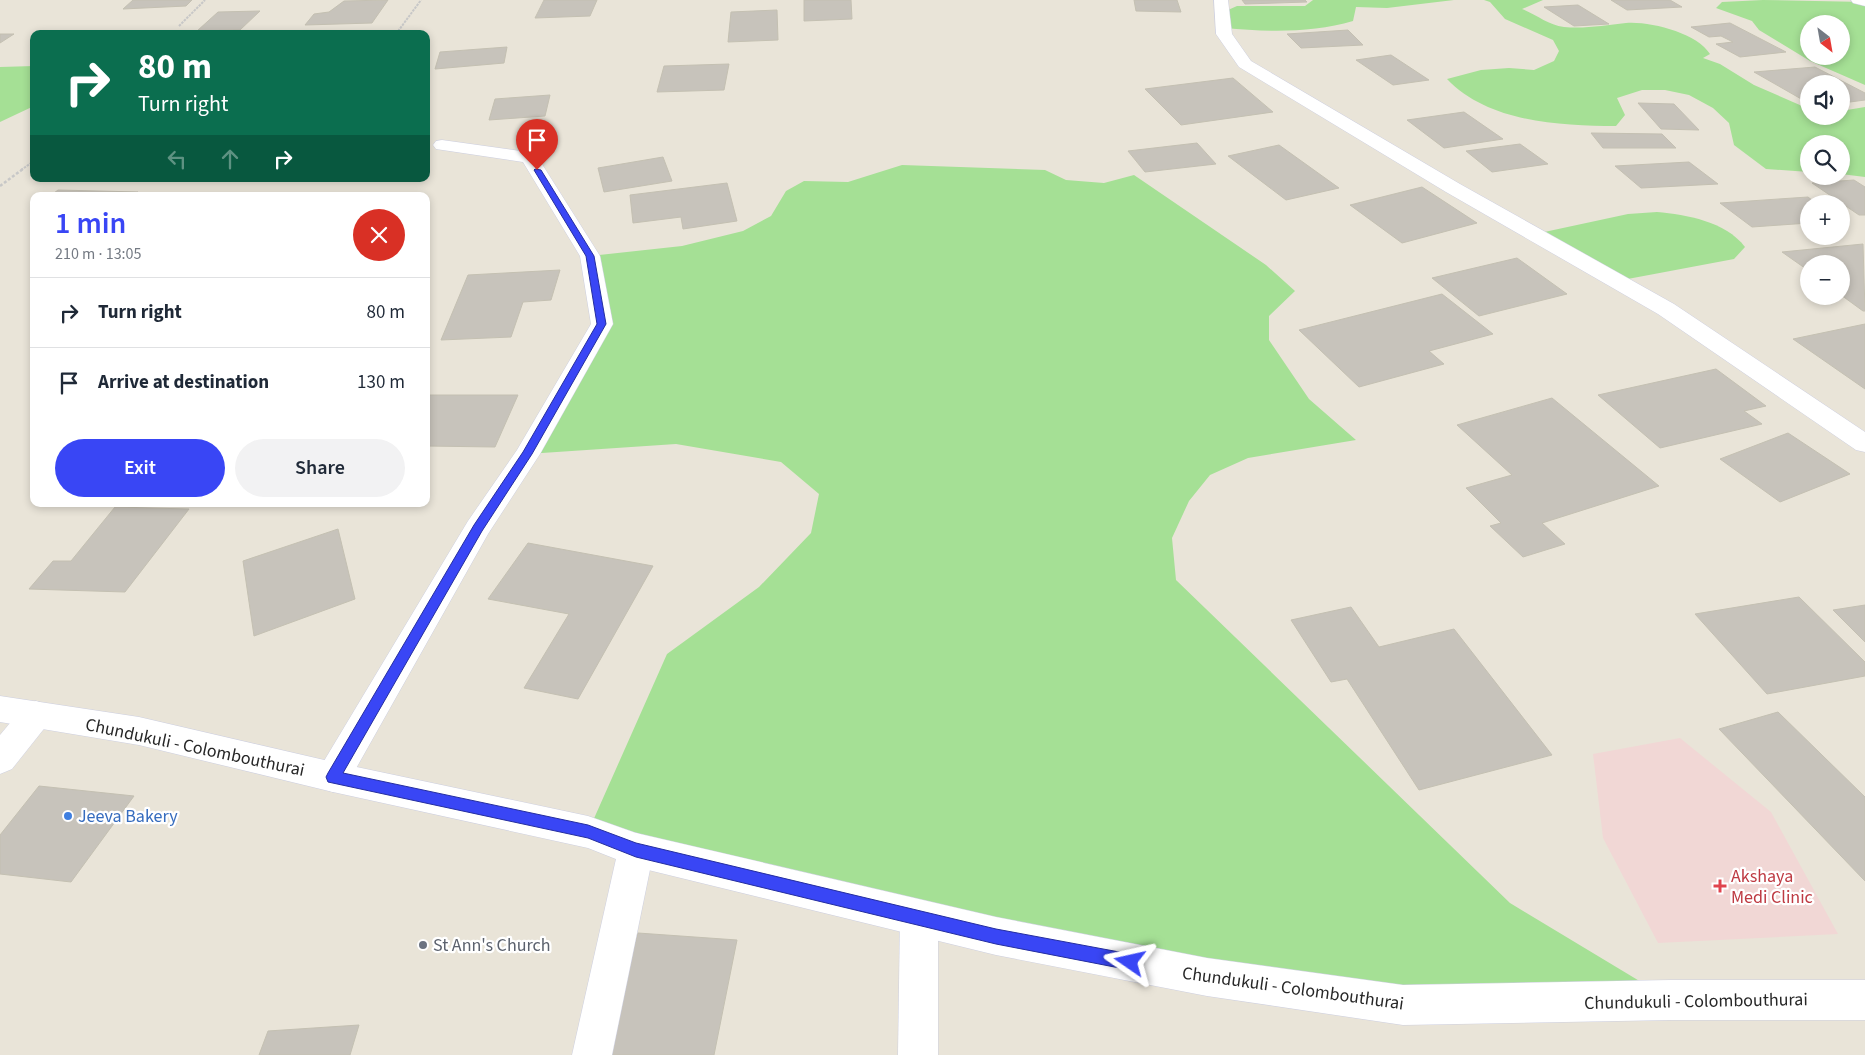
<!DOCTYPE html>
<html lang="en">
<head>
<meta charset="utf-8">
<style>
	body { margin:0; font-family:"Source Sans 3",sans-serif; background:#f2f2f3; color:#1f2937; height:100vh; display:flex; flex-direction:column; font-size:19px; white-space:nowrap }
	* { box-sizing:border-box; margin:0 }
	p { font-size:16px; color:#747a83 }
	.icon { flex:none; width:28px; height:28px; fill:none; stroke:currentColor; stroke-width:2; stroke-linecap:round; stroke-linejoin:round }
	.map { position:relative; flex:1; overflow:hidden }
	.sheet { position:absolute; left:30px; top:192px; width:400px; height:315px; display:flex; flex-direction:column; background:#fff; border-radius:10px; box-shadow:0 2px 8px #0003 }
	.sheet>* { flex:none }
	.top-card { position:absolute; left:30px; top:30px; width:400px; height:152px; border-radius:10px; box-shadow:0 2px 8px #0003; background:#0b6e4f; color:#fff; overflow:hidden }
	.needle { width:32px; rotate:149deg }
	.controls { position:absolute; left:1800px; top:15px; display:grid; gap:10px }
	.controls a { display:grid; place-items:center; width:50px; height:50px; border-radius:50%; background:#fff; box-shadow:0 2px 8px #0003; font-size:25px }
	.pin { position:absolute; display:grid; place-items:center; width:42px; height:42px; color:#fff; margin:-51px -21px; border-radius:50% 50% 50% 0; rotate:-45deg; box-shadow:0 0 5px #0007 }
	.pin .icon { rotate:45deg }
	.me { position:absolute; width:55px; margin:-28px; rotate:281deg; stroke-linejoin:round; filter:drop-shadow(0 0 4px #0008) }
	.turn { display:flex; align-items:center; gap:18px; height:105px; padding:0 25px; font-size:22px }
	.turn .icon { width:65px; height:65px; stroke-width:2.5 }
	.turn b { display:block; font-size:35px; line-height:42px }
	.lanes { display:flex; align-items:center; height:48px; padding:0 25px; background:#0003; justify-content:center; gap:25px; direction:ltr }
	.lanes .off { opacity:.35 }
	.round { display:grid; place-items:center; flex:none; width:52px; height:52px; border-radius:26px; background:#f2f2f3 }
	.summary { display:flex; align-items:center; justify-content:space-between; height:85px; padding:0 25px }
	h1 { font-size:30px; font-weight:600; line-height:38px; color:#3946f5 }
	.button { display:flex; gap:10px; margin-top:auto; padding:10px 25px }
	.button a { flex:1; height:58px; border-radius:30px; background:#3946f5; color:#fff; font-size:20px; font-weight:600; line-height:58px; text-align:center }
	.button a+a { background:#f2f2f3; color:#1f2937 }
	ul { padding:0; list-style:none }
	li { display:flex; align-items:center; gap:15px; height:70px; padding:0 25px; border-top:1px solid #e0e1e3 }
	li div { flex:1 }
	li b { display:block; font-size:19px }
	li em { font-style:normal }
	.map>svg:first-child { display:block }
	.medical { fill:#f1d7d5 }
	.green { fill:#a5e095; fill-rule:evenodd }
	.building { fill:#c7c3bb; stroke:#c4c0b2 }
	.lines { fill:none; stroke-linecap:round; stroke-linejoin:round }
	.minor-casing { stroke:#cdcfe0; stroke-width:1 }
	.secondary-casing { stroke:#cdcfe0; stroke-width:1 }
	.path-far1 { stroke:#c7c7c7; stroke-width:2; stroke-dasharray:2.5 1; stroke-linecap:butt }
	.path { stroke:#c7c7c7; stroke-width:2.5; stroke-dasharray:3 2; stroke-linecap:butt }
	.minor { fill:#fff; fill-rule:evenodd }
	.secondary { fill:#fff; fill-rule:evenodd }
	.route { fill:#3946f5; stroke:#252e9f }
	.shop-dot { fill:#3f7fe0; stroke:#fff; stroke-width:2 }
	.health-dot { fill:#e0444e; stroke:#fff; stroke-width:2 }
	.worship-dot { fill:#6b7280; stroke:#fff; stroke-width:2 }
	.labels { text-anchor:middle; stroke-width:4.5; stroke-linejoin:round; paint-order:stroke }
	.near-street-label { font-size:18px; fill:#272727; stroke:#fff }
	.near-shop-label { font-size:18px; fill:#366cbe; stroke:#fff; text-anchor:start }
	.near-health-label { font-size:18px; fill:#be3a42; stroke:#fff; text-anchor:start }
	.near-worship-label { font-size:18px; fill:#5b616d; stroke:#fff; text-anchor:start }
</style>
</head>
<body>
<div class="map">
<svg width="1865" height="1055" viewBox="0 0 1865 1055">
	<rect width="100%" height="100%" fill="#e9e4d8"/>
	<polygon class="medical" points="1680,738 1771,812 1838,934 1658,943 1603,838 1593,754"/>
	<g class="green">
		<path d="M1313,0h141l-67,8 -31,-1 -3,14c-40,12 -86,11 -128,7l3,-18 9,-4h68z"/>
		<path d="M1484,0h59l-21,9c15,6 26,16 42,18 22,2 41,-2 62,-4 24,-2 71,10 84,31l-7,4 17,6 34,21 55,24v7h32v-5l24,-4v70l-24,-3v-30h-32v28l-43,-3 -32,-24 -5,-22 -16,-15 -24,-13 -24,-5h-23l-25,8 8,17 -9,11c-57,0 -128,-4 -169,-47l34,-9 28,-2 25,2 20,-9 5,-10 -6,-11 -48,-21 -15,-17z"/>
		<path d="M1763,0l102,2v83l-55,-24 -51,-31 -7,-9 -36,-13 6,-6zM1809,24h32v32h-32z"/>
		<polygon points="34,66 34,106 0,122 0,67"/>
		<polygon points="902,165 1045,170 1066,180 1104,183 1134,175 1266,265 1295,291 1269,316 1269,340 1309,399 1356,440 1248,458 1210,475 1189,501 1172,538 1176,580 1510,903 1671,1000 1403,1005 588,832 667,654 759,587 811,533 819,494 781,462 676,444 527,454 602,324 590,256 682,246 743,231 771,216 786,191 804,181 848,182"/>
		<path d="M1657,212c30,3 68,9 88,35l-11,12 -117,22 -82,-47 93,-20z"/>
	</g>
	<g class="building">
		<polygon points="133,0 192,0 186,6 123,9"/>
		<polygon points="388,0 372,23 305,25 314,14 329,12 344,1"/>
		<polygon points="544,0 597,0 590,16 535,18"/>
		<polygon points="804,0 851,0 852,19 804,21"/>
		<polygon points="1134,0 1177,0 1181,12 1136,11"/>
		<polygon points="1242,0 1305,0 1307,2 1245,4"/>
		<polygon points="1611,0 1670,0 1682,7 1627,10"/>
		<polygon points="1578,5 1609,24 1574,26 1544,7"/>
		<polygon points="777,10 778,40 728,42 731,12"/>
		<polygon points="260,11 240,30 197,31 218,12"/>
		<polygon points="1730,23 1786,52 1740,57 1716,44 1733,42 1721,36 1709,37 1691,27"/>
		<polygon points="1348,30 1363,45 1301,48 1287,34"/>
		<polygon points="0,34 14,34 0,43"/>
		<polygon points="507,47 504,63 435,69 440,52"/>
		<polygon points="1391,55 1429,80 1393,85 1356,60"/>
		<polygon points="729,64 724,90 657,92 664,66"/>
		<polygon points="1815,67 1865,93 1865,100 1850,102 1841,97 1841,84 1809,84 1809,100 1803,100 1754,72"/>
		<polygon points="1233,78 1273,112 1181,125 1145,89"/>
		<polygon points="550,95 545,116 489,120 495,99"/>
		<polygon points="1638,103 1674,104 1699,130 1661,129"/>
		<polygon points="1464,112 1503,139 1444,148 1407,120"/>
		<polygon points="1591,133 1662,134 1676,148 1603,148"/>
		<polygon points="1197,143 1216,164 1145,172 1128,151"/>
		<polygon points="1520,144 1548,164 1492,172 1466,151"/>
		<polygon points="1279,145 1339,188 1286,200 1228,156"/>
		<polygon points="663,157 672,181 604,192 598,168"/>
		<polygon points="1689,162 1718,184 1641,188 1615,166"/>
		<polygon points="1854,180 1865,187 1865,215 1859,215 1812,183"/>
		<polygon points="727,183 737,221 683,229 681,217 633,223 630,195"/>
		<polygon points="1422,187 1477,223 1402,243 1350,205"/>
		<polygon points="58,190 138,192 132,196 50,196"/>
		<polygon points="1808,197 1817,204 1809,204 1809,223 1752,227 1720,203"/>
		<polygon points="1863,244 1865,311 1863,311 1841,295 1841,264 1809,264 1809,271 1782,252"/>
		<polygon points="1517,258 1567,294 1479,316 1432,278"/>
		<polygon points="560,270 551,300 523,302 511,337 441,340 468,275"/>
		<polygon points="1442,294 1493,334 1429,351 1444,364 1359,387 1299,330"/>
		<polygon points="1865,324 1865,389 1793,339"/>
		<polygon points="1716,369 1766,406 1744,411 1762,424 1660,448 1598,395"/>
		<polygon points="426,395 518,395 495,447 426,446"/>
		<polygon points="1552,398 1659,486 1542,523 1565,544 1523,557 1490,526 1501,523 1466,488 1512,475 1457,425"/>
		<polygon points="1788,433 1850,474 1780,502 1720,459"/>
		<polygon points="115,507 189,509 125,592 29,589 53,561 71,561"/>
		<polygon points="338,529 355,599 254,636 243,561"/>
		<polygon points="528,543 653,566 578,699 524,688 569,614 488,599"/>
		<polygon points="1799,597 1865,662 1865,676 1767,694 1695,614"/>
		<polygon points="1865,605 1865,642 1833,610"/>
		<polygon points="1351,607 1379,647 1454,629 1552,755 1419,790 1347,679 1331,682 1291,620"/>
		<polygon points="1778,712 1865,797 1865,881 1719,729"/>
		<polygon points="39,786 134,796 71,882 0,874 0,835"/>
		<polygon points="638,933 737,940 714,1055 605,1055"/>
		<polygon points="359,1025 350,1055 259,1055 268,1031"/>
	</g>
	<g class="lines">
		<g class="minor-casing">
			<g id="minor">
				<polygon points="1214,0 1228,0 1232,34 1251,61 1460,184 1674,304 1865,432 1865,452 1856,450 1658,314 1446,192 1239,67 1216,34"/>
				<polygon points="1851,0 1865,0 1865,6 1853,3"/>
				<polygon points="442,140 535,153 600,256 613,324 540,454 488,534 345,788 333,792 321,788 316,777 321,766 468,521 517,450 591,324 580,256 523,162 436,149 433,145 436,141"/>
				<polygon points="36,701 47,705 52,715 47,725 12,769 0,774 0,735 25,705"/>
				<polygon points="636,833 649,838 654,850 612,1055 572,1055 618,850 623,838"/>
				<polygon points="919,900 932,905 938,918 938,1055 898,1055 900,918 906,905"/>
			</g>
		</g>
		<g class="secondary-casing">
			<polygon id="secondary" points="0,696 139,717 333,762 588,816 636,833 996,917 1207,958 1403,985 1671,980 1865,980 1865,1020 1671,1020 1403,1025 1207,996 996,955 636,867 588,848 333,792 139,745 0,722"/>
		</g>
		<g class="path-far1">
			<polyline points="179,26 205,0"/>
			<polyline points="396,34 421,0"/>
			<polyline points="21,170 34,161"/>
		</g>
		<polyline class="path" points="0,186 23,169"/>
		<use href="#minor" class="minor"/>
		<use href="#secondary" class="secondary"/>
	</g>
	<polygon class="route" points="535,169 541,170 594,256 606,324 532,454 482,531 343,773 588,825 636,843 996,929 1130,954 1136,956 1138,962 1136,968 1130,970 996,944 636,857 588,838 328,782 326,777 328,773 474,525 523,452 597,324 586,256 534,170"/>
	<circle class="shop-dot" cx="68" cy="816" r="5"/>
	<path class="health-dot" d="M1717.5 878.5h5v5h5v5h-5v5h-5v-5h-5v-5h5z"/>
	<circle class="worship-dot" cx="423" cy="945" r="5"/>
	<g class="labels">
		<g class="near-street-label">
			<text transform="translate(195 747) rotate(12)" y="6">Chundukuli - Colombouthurai</text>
			<text transform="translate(1293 988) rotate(8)" y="6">Chundukuli - Colombouthurai</text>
			<text transform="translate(1696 1001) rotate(-1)" y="6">Chundukuli - Colombouthurai</text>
		</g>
		<g class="near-shop-label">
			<text x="78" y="822">Jeeva Bakery</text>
		</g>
		<g class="near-health-label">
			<text x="1731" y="882">Akshaya<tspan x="1731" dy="21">Medi Clinic</tspan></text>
		</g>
		<g class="near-worship-label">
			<text x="433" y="951">St Ann's Church</text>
		</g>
	</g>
</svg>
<div class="controls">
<a><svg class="needle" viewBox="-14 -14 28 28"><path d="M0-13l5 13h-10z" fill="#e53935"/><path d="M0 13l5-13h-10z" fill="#747a83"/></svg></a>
<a><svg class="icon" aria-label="sound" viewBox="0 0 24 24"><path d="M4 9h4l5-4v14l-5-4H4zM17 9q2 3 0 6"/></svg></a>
<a><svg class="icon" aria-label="search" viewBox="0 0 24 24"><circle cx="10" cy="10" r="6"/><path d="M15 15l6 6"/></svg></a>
<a>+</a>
<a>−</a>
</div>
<div class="pin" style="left:537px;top:170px;background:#d93025"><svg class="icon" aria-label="arrive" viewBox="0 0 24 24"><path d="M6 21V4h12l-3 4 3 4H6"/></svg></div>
<svg class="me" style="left:1130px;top:962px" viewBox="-20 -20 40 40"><path d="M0-17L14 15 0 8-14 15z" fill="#3946f5" stroke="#fff" stroke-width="4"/></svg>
<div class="top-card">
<div class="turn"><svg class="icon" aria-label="right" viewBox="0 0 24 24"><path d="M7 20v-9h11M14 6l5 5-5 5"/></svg><div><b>80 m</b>Turn right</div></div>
<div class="lanes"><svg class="icon off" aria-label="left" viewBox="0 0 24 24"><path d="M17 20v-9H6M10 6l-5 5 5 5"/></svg><svg class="icon off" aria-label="ahead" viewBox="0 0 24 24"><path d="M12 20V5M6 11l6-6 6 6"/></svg><svg class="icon" aria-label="right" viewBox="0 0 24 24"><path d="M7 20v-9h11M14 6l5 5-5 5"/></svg></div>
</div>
<section class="sheet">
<div class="summary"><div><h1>1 min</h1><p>210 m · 13:05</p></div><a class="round" style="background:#d93025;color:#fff"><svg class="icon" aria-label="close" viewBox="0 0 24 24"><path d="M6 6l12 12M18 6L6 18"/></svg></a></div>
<ul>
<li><svg class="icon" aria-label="right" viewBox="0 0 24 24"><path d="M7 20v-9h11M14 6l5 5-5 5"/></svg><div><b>Turn right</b></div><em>80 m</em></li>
<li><svg class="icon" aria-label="arrive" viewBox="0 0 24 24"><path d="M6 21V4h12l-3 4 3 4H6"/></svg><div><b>Arrive at destination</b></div><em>130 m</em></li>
</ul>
<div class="button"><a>Exit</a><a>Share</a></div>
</section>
</div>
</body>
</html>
